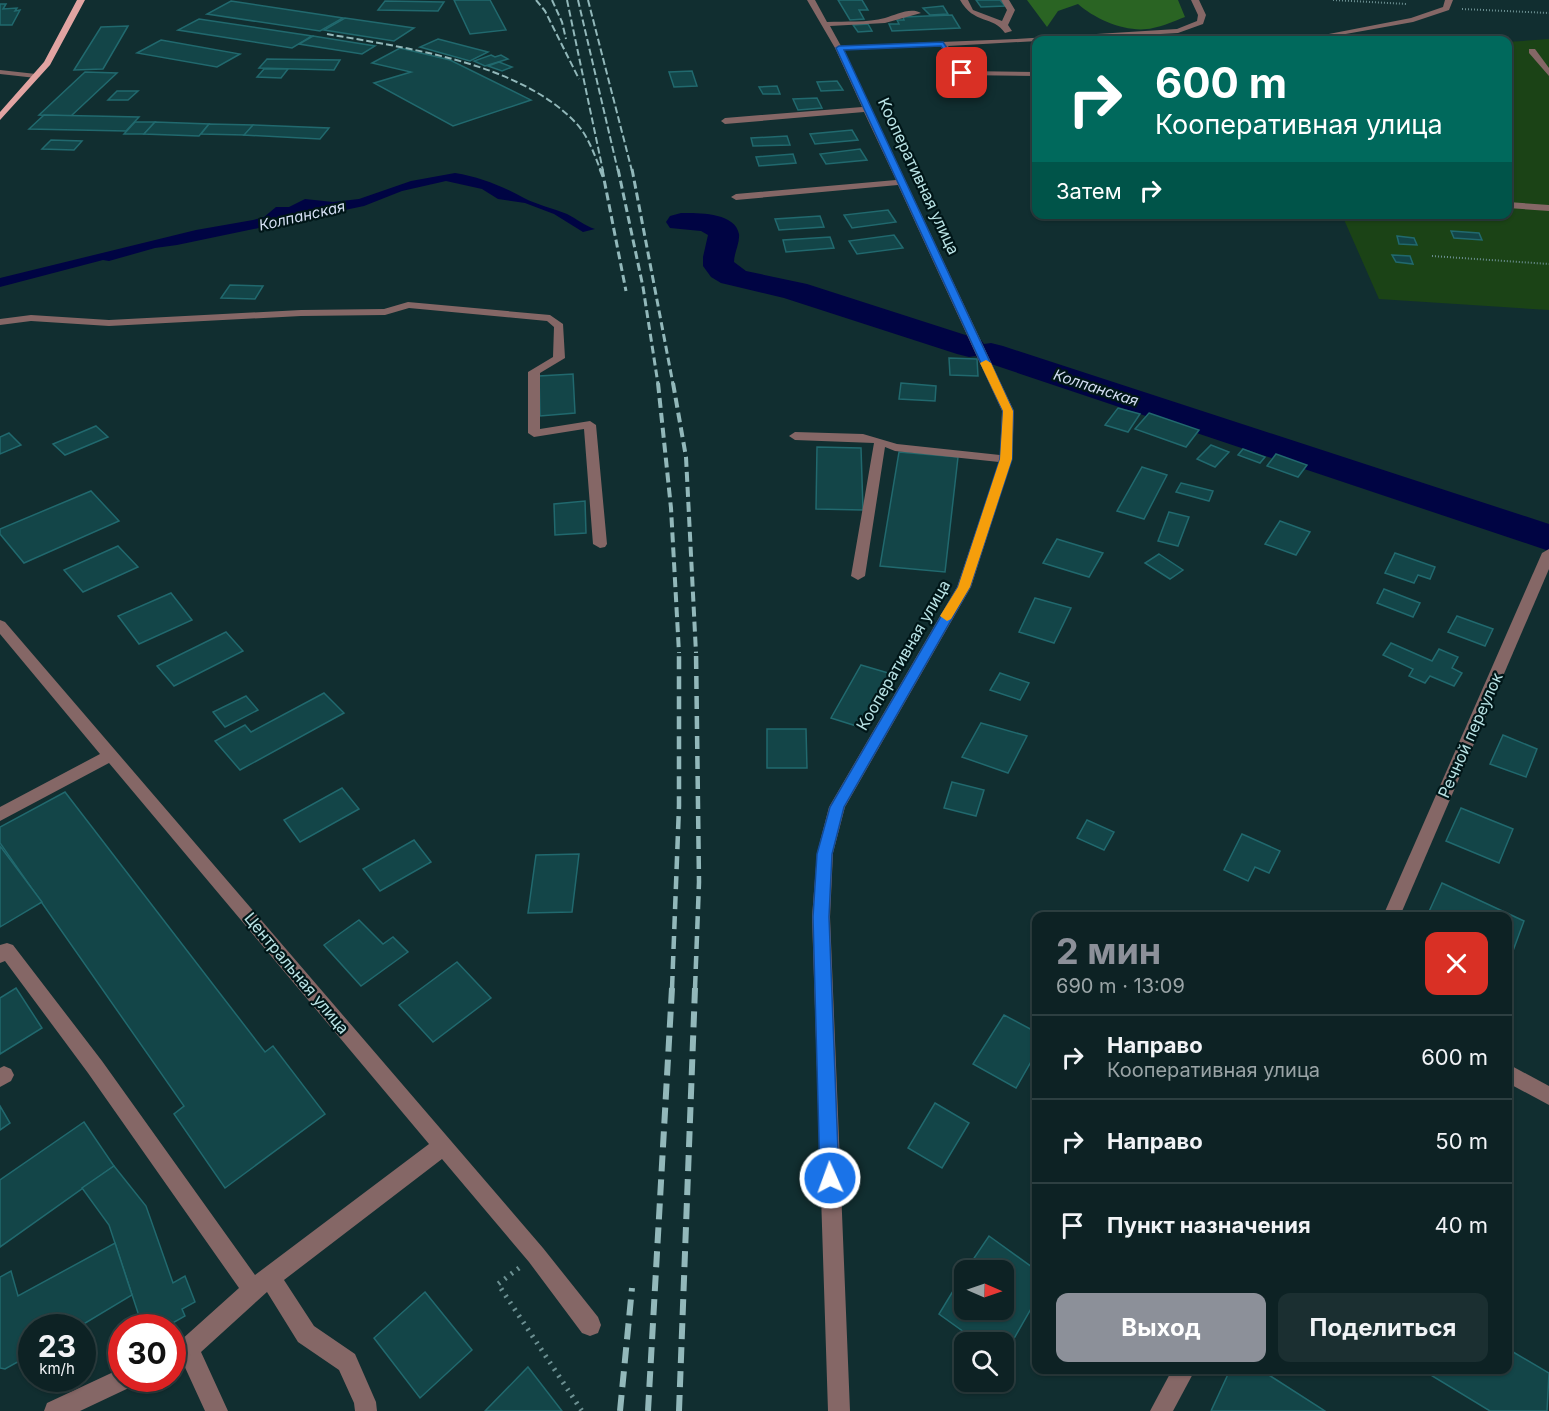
<!DOCTYPE html>
<html lang="ru">
<head>
<meta charset="utf-8">
<style>
	body { margin:0; font-family:Inter,sans-serif; background:#1b2f31; color:#f1f3f6; height:100vh; display:flex; flex-direction:column; font-size:22px; white-space:nowrap }
	* { box-sizing:border-box; margin:0 }
	p { font-size:20px; color:#9aa4a6 }
	.icon { flex:none; width:33px; height:33px; fill:none; stroke:currentColor; stroke-width:2; stroke-linecap:round; stroke-linejoin:round }
	.map { position:relative; flex:1; overflow:hidden }
	.sheet { position:absolute; left:1032px; top:912px; width:480px; height:462px; display:flex; flex-direction:column; background:#0d2224; border-radius:12px; box-shadow:0 2px 4px #0004,0 0 0 2px #2d3f41 }
	.sheet>* { flex:none }
	.guide { position:absolute; left:1032px; top:36px; width:480px; height:183px; border-radius:12px; box-shadow:0 2px 4px #0004,0 0 0 2px #2d3f41; background:#00695c; color:#fff; overflow:hidden }
	.needle { width:39px; rotate:92deg }
	.tools { position:absolute; left:954px; top:1260px; display:grid; gap:12px }
	.tools a { display:grid; place-items:center; width:60px; height:60px; border-radius:12px; background:#0d2224; box-shadow:0 2px 4px #0004,0 0 0 2px #2d3f41; font-size:30px }
	.speed { position:absolute; left:18px; top:1314px; display:flex; gap:12px; font-size:30px; font-weight:700; text-align:center }
	.speed>* { display:grid; place-content:center; width:78px; height:78px; border-radius:50%; background:#0d2224; box-shadow:0 2px 4px #0004,0 0 0 2px #2d3f41; line-height:1 }
	.speed small { font-size:15px; font-weight:400 }
	.speed .limit { border:9px solid #d22; background:#fff; color:#111 }
	.pin { position:absolute; display:grid; place-items:center; width:51px; height:51px; color:#fff; margin:-26px; border-radius:12px; box-shadow:0 3px 9px #0006 }
	.me { position:absolute; width:66px; margin:-33px; rotate:358deg; stroke-linejoin:round; filter:drop-shadow(0 0 4px #0008) }
	.turn { display:flex; align-items:center; gap:21px; height:126px; padding:0 24px; font-size:27px }
	.turn .icon { width:78px; height:78px; stroke-width:2.5 }
	.turn b { display:block; font-size:42px; line-height:51px }
	.then { display:flex; align-items:center; height:57px; padding:0 24px; background:#0003; gap:12px; font-size:22px }
	.round { display:grid; place-items:center; flex:none; width:63px; height:63px; border-radius:12px; background:#1b2f31 }
	.headline { display:flex; align-items:center; justify-content:space-between; height:102px; padding:0 24px }
	h1 { font-size:36px; font-weight:700; line-height:45px; color:#8c9099 }
	.cta { display:flex; gap:12px; margin-top:auto; padding:12px 24px }
	.cta a { flex:1; height:69px; border-radius:12px; background:#8c9099; color:#fff; font-size:24px; font-weight:700; line-height:69px; text-align:center }
	.cta a+a { background:#1b2f31; color:#f1f3f6 }
	ul { padding:0; list-style:none }
	li { display:flex; align-items:center; gap:18px; height:84px; padding:0 24px; border-top:2px solid #2d3f41 }
	li div { flex:1 }
	li b { display:block; font-size:22px }
	li em { font-style:normal }
	.map>svg:first-child { display:block }
	.green { fill:#1b4316 }
	.forest { fill:#2a6423 }
	.water { fill:#000443 }
	.lines { fill:none; stroke-linecap:round; stroke-linejoin:round }
	.stream { stroke:#000443; stroke-width:5 }
	.river { fill:#000443; fill-rule:evenodd }
	.building { fill:#134548; stroke:#21696e; stroke-width:1.5 }
	.path-far1 { stroke:#6c9092; stroke-width:2; stroke-dasharray:1 2; stroke-linecap:butt }
	.path { stroke:#6c9092; stroke-width:5; stroke-dasharray:2 6; stroke-linecap:butt }
	.minor { fill:#856766; fill-rule:evenodd }
	.major { fill:#e2a4a2; fill-rule:evenodd }
	.rail-far4 { stroke:#92b8ba; stroke-width:2; stroke-dasharray:7 3; stroke-linecap:butt }
	.rail-far3 { stroke:#92b8ba; stroke-width:3; stroke-dasharray:8 4; stroke-linecap:butt }
	.rail-far2 { stroke:#92b8ba; stroke-width:4; stroke-dasharray:10 5; stroke-linecap:butt }
	.rail-far1 { stroke:#92b8ba; stroke-width:4.5; stroke-dasharray:13 7; stroke-linecap:butt }
	.rail { stroke:#92b8ba; stroke-width:6; stroke-dasharray:16 8; stroke-linecap:butt }
	.route { fill:#1a73e8; stroke:#114b97; stroke-width:1.5 }
	.slow { fill:#f59e0b }
	.labels { text-anchor:middle; stroke-width:4.5; stroke-linejoin:round; paint-order:stroke }
	.far-water-label { font-size:15px; font-style:italic; fill:#d4dff3; stroke:#001618 }
	.street-label { font-size:16px; fill:#b9e3e5; stroke:#001618 }
</style>
</head>
<body>
<div class="map">
<svg width="1549" height="1411" viewBox="0 0 1549 1411">
	<rect width="100%" height="100%" fill="#112e30"/>
	<polygon class="green" points="1549,39 1549,310 1379,299 1342,215 1508,214 1508,42"/>
	<path class="forest" d="M1027,0h151l7,17c-11,4 -21,9 -32,11 -24,6 -57,-8 -75,-24l-20,7 -11,16z"/>
	<path class="water" d="M455,173c25,4 47,13 69,25 13,7 29,10 43,16 10,5 18,12 28,15l-12,3 -29,-18 -29,-11 -27,-4 -16,-10 -36,-8 -44,10 -38,15 -187,39 -22,3 -46,13 -6,-1 -103,27v-9l196,-48 57,-10 11,-3 12,-10h13l16,-8 28,3 26,-3 52,-18z"/>
	<g class="lines">
		<polyline class="stream" points="969,347 991,353"/>
		<path class="river" d="M681,213c16,0 54,-1 58,21 1,9 -5,19 -5,28l12,9 61,13 174,56 3,4 7,-1 12,3 546,178v27l-570,-191 -3,-4 -7,1 -12,-3 -173,-56 -63,-15 -10,-6 -8,-11v-9l5,-22 -7,-4 -31,-3 -4,-6 4,-6z"/>
	</g>
	<g class="building">
		<polygon points="454,0 490,0 506,30 470,34"/>
		<polygon points="838,0 862,0 868,10 859,10 864,19 850,20"/>
		<polygon points="976,0 1000,0 1005,6 981,7"/>
		<polygon points="231,1 343,18 320,31 207,14"/>
		<polygon points="385,1 444,2 438,11 378,10"/>
		<polygon points="0,4 6,4 3,9 17,8 15,11 20,10 12,25 0,25"/>
		<polygon points="943,6 948,14 930,15 923,8"/>
		<polygon points="952,15 960,28 892,31 889,24 899,24 897,20 904,20 903,17"/>
		<polygon points="345,18 414,28 394,41 324,30"/>
		<polygon points="199,19 312,36 292,48 178,30"/>
		<polygon points="868,24 872,31 858,32 853,25"/>
		<polygon points="128,26 103,69 74,70 101,27"/>
		<polygon points="313,36 375,46 362,54 299,44"/>
		<polygon points="438,39 488,52 470,61 420,47"/>
		<polygon points="161,40 240,54 217,67 137,53"/>
		<polygon points="400,48 450,60 531,100 453,126 374,83 411,72 372,63"/>
		<polygon points="491,55 495,57 501,55 508,59 485,66 474,61"/>
		<polygon points="267,59 340,60 334,70 259,68"/>
		<polygon points="499,62 512,67 502,71 488,66"/>
		<polygon points="264,69 288,69 281,78 257,77"/>
		<polygon points="692,71 697,86 674,87 669,72"/>
		<polygon points="85,72 117,73 71,116 39,115"/>
		<polygon points="837,81 843,90 821,91 817,82"/>
		<polygon points="777,86 780,94 763,94 759,87"/>
		<polygon points="117,91 138,91 128,100 108,100"/>
		<polygon points="817,98 822,108 798,110 793,99"/>
		<polygon points="44,115 139,117 126,131 29,129"/>
		<polygon points="135,122 155,122 144,134 124,134"/>
		<polygon points="155,122 209,124 199,136 144,134"/>
		<polygon points="209,124 253,125 245,135 201,134"/>
		<polygon points="253,125 329,128 320,139 244,135"/>
		<polygon points="852,130 858,140 815,144 810,134"/>
		<polygon points="787,136 790,145 753,146 751,138"/>
		<polygon points="51,140 82,141 74,150 42,149"/>
		<polygon points="860,149 867,160 826,164 820,154"/>
		<polygon points="793,154 796,163 759,166 756,157"/>
		<polygon points="888,210 896,222 852,228 844,215"/>
		<polygon points="820,216 824,227 779,230 775,219"/>
		<polygon points="1451,231 1479,233 1482,240 1454,238"/>
		<polygon points="894,235 903,248 857,254 849,241"/>
		<polygon points="1397,236 1414,238 1417,245 1399,244"/>
		<polygon points="830,237 834,248 786,252 783,240"/>
		<polygon points="1392,255 1410,256 1413,264 1396,262"/>
		<polygon points="230,285 263,286 255,299 221,298"/>
		<polygon points="949,358 977,359 978,376 950,375"/>
		<polygon points="573,374 575,413 540,416 539,376"/>
		<polygon points="901,383 936,386 935,401 899,399"/>
		<polygon points="1118,408 1140,414 1128,432 1105,425"/>
		<polygon points="1149,413 1199,430 1186,447 1135,429"/>
		<polygon points="96,426 108,437 65,455 53,444"/>
		<polygon points="9,433 21,445 0,454 0,437"/>
		<polygon points="1211,445 1229,452 1215,467 1197,459"/>
		<polygon points="817,447 861,448 863,510 816,509"/>
		<polygon points="1243,449 1265,457 1260,463 1238,455"/>
		<polygon points="899,452 958,457 945,572 880,566"/>
		<polygon points="1276,454 1307,465 1298,477 1267,466"/>
		<polygon points="1142,467 1167,475 1144,519 1117,511"/>
		<polygon points="1181,483 1213,491 1209,501 1176,492"/>
		<polygon points="91,491 119,521 24,563 0,534 0,529"/>
		<polygon points="585,501 586,533 555,535 554,504"/>
		<polygon points="1169,512 1189,517 1178,546 1158,541"/>
		<polygon points="1280,521 1310,532 1296,555 1265,544"/>
		<polygon points="1057,539 1103,553 1089,577 1043,563"/>
		<polygon points="118,546 138,567 83,592 64,570"/>
		<polygon points="1395,553 1435,567 1430,579 1418,575 1414,583 1385,573"/>
		<polygon points="1159,554 1183,570 1170,579 1145,563"/>
		<polygon points="1384,589 1420,603 1413,617 1377,603"/>
		<polygon points="171,593 192,620 139,644 118,616"/>
		<polygon points="1035,598 1071,608 1054,643 1019,632"/>
		<polygon points="1457,616 1493,629 1485,646 1448,632"/>
		<polygon points="226,632 243,651 174,686 157,666"/>
		<polygon points="1391,643 1432,661 1439,649 1458,657 1452,668 1462,673 1454,686 1430,676 1425,683 1409,676 1413,669 1383,655"/>
		<polygon points="861,665 895,675 866,729 831,718"/>
		<polygon points="1000,673 1029,683 1020,700 990,690"/>
		<polygon points="324,693 344,713 240,770 215,741 245,725 251,732"/>
		<polygon points="246,696 258,710 225,727 213,712"/>
		<polygon points="981,723 1027,736 1008,773 962,757"/>
		<polygon points="767,729 806,729 807,768 767,768"/>
		<polygon points="1503,735 1537,749 1526,777 1490,764"/>
		<polygon points="952,782 984,790 976,816 944,808"/>
		<polygon points="342,788 359,809 300,842 284,820"/>
		<polygon points="65,792 265,1052 273,1046 325,1114 225,1188 174,1114 184,1106 0,843 0,827"/>
		<polygon points="1461,808 1513,829 1499,863 1446,841"/>
		<polygon points="1087,820 1114,832 1104,850 1077,838"/>
		<polygon points="1242,834 1280,851 1269,873 1255,867 1248,881 1224,870"/>
		<polygon points="414,840 431,862 380,891 363,869"/>
		<polygon points="0,846 42,902 0,927"/>
		<polygon points="579,854 572,912 528,913 536,855"/>
		<polygon points="1442,883 1524,921 1510,959 1508,958 1508,916 1427,916"/>
		<polygon points="359,920 383,944 393,937 408,952 361,986 324,945"/>
		<polygon points="457,962 491,998 433,1042 399,1005"/>
		<polygon points="16,988 42,1028 0,1054 0,998"/>
		<polygon points="1004,1015 1036,1032 1036,1053 1016,1088 973,1064"/>
		<polygon points="935,1103 969,1123 942,1168 908,1148"/>
		<polygon points="0,1106 10,1123 0,1130"/>
		<polygon points="84,1122 114,1166 0,1247 0,1180"/>
		<polygon points="114,1166 146,1206 173,1283 185,1276 195,1302 182,1309 185,1316 164,1328 143,1328 109,1225 82,1188"/>
		<polygon points="989,1236 1036,1270 1036,1300 1004,1356 1004,1342 978,1342 939,1314 964,1273 964,1310 1004,1310 1004,1270 966,1270"/>
		<polygon points="115,1243 132,1295 77,1328 32,1328 32,1354 5,1369 0,1368 0,1277 11,1271 18,1296"/>
		<polygon points="425,1292 472,1350 420,1398 374,1338"/>
		<polygon points="1508,1349 1549,1373 1547,1411 1490,1411 1429,1374 1431,1370 1508,1370"/>
		<polygon points="528,1367 562,1411 485,1411"/>
		<polygon points="1230,1370 1261,1370 1325,1411 1211,1411"/>
	</g>
	<g class="lines">
		<g class="path-far1">
			<polyline points="1333,0 1407,4"/>
			<polyline points="1462,9 1549,13"/>
			<polyline points="1432,256 1549,264"/>
		</g>
		<polyline class="path" points="519,1268 498,1284 582,1411"/>
		<g class="minor">
			<path d="M807,0h8l12,22c18,-1 40,1 58,-4 11,-3 25,-11 36,-5l-36,10 -55,3 11,20 175,-7 161,-10 20,-8 1,-6 -7,-15h8l7,15 -3,9 -25,9 -230,13 16,25 72,1v4l-77,-1 -18,-29 -97,4 170,361 -2,48 -41,128 -126,220 -12,46 -3,64 20,494h-22l-16,-494 5,-64 12,-46 128,-220 42,-125 -104,-11 -10,-4 -20,129 -7,4 -7,-4 23,-133 -79,-3 -6,-4 6,-4 68,2 34,10 103,11 2,-44 -104,-226 -162,15 -5,-3 5,-3 160,-14 -32,-68 -139,12 -4,-3 4,-3 137,-11 -27,-59z"/>
			<path d="M960,0h8l5,10 29,11 5,-11 -6,-10h8l6,10 -7,15 4,6 -7,2c-12,-18 -31,-8 -45,-33z"/>
			<polygon points="1445,0 1453,0 1449,10 1413,22 1312,40 1298,40 1411,18 1443,7"/>
			<polygon points="1529,49 1535,49 1549,68 1549,76 1529,53"/>
			<polygon points="0,70 36,74 40,76 36,78 0,74"/>
			<polygon points="1508,202 1549,205 1549,211 1508,208"/>
			<polygon points="408,302 550,315 563,324 565,358 540,373 540,429 590,421 596,425 607,544 605,547 600,548 593,544 584,429 534,437 528,433 528,372 553,357 554,327 547,321 409,308 385,315 301,316 109,326 31,321 0,325 0,319 31,315 109,320 301,310 384,309"/>
			<polygon points="1549,549 1549,569 1400,916 1383,916 1542,553"/>
			<polygon points="0,620 5,622 543,1248 598,1317 601,1325 598,1333 590,1336 582,1333 529,1262 442,1159 284,1280 314,1326 355,1354 376,1402 377,1411 355,1411 354,1403 339,1370 298,1342 267,1292 201,1352 228,1411 205,1411 183,1363 172,1368 172,1345 180,1341 239,1288 88,1073 5,961 0,963 0,945 7,943 13,945 102,1061 255,1275 429,1144 109,763 0,821 0,807 100,754 0,634"/>
			<polygon points="1508,1064 1549,1086 1549,1105 1508,1083"/>
			<polygon points="4,1066 11,1069 14,1075 11,1081 0,1087 0,1068"/>
			<polygon points="122,1368 122,1378 136,1378 133,1386 80,1411 44,1411 47,1403"/>
			<polygon points="1172,1370 1195,1370 1173,1411 1150,1411"/>
		</g>
		<polygon class="major" points="77,0 85,0 50,65 0,120 0,112 44,62"/>
		<g class="rail-far4">
			<polyline points="536,0 545,11 579,79"/>
			<polyline points="552,0 562,22 566,39"/>
			<polyline points="567,0 603,171"/>
			<polyline points="578,0 618,171"/>
			<polyline points="588,0 632,171"/>
			<path d="M327,34c79,14 190,28 248,88 13,13 19,32 26,49"/>
		</g>
		<g class="rail-far3">
			<polyline points="600,169 604,179"/>
			<polyline points="602,169 626,291"/>
			<polyline points="618,169 643,287 658,384"/>
			<polyline points="632,169 673,384"/>
		</g>
		<g class="rail-far2">
			<polyline points="658,383 671,508 679,653"/>
			<polyline points="673,383 686,457 696,653"/>
		</g>
		<g class="rail-far1">
			<polyline points="672,989 679,806 679,651"/>
			<polyline points="695,989 699,882 696,651"/>
		</g>
		<g class="rail">
			<polyline points="620,1411 632,1288"/>
			<polyline points="648,1411 672,988"/>
			<polyline points="679,1411 695,988"/>
		</g>
	</g>
	<polygon class="route" points="943,42 965,75 960,75 941,46 844,50 1013,411 1012,459 970,587 844,807 832,854 829,917 839,1178 836,1184 830,1187 823,1184 820,1178 813,917 817,854 830,807 958,587 1000,459 1003,411 836,48 839,46"/>
	<polygon class="slow" points="986,360 991,363 1013,411 1012,459 970,587 951,619 947,621 940,616 958,587 1000,459 1003,411 980,363"/>
	<g class="labels">
		<g class="far-water-label">
			<text transform="translate(302 216) rotate(-13)" y="5">Колпанская</text>
			<text transform="translate(1096 388) rotate(18)" y="5">Колпанская</text>
		</g>
		<g class="street-label">
			<text transform="translate(919 176) rotate(65)" y="6">Кооперативная улица</text>
			<text transform="translate(903 655) rotate(-60)" y="6">Кооперативная улица</text>
			<text transform="translate(1470 735) rotate(-66)" y="6">Речной переулок</text>
			<text transform="translate(297 973) rotate(50)" y="6">Центральная улица</text>
		</g>
	</g>
</svg>
<div class="tools">
<a><svg class="needle" viewBox="-14 -14 28 28"><path d="M0-13l5 13h-10z" fill="#e53935"/><path d="M0 13l5-13h-10z" fill="#9aa4a6"/></svg></a>
<a><svg class="icon" aria-label="search" viewBox="0 0 24 24"><circle cx="10" cy="10" r="6"/><path d="M15 15l6 6"/></svg></a>
</div>
<div class="speed"><div>23<small>km/h</small></div><div class="limit">30</div></div>
<div class="pin" style="left:962px;top:73px;background:#d93025"><svg class="icon" aria-label="arrive" viewBox="0 0 24 24"><path d="M6 21V4h12l-3 4 3 4H6"/></svg></div>
<svg class="me" style="left:830px;top:1178px" viewBox="-20 -20 40 40"><circle r="17" fill="#1a73e8" stroke="#fff" stroke-width="3"/><path d="M0-11L8 9 0 5-8 9z" fill="#fff"/></svg>
<div class="guide">
<div class="turn"><svg class="icon" aria-label="right" viewBox="0 0 24 24"><path d="M7 20v-9h11M14 6l5 5-5 5"/></svg><div><b>600 m</b>Кооперативная улица</div></div>
<div class="then">Затем<svg class="icon" aria-label="right" viewBox="0 0 24 24"><path d="M7 20v-9h11M14 6l5 5-5 5"/></svg></div>
</div>
<section class="sheet">
<div class="headline"><div><h1>2 мин</h1><p>690 m · 13:09</p></div><a class="round" style="background:#d93025;color:#fff"><svg class="icon" aria-label="close" viewBox="0 0 24 24"><path d="M6 6l12 12M18 6L6 18"/></svg></a></div>
<ul>
<li><svg class="icon" aria-label="right" viewBox="0 0 24 24"><path d="M7 20v-9h11M14 6l5 5-5 5"/></svg><div><b>Направо</b><p>Кооперативная улица</p></div><em>600 m</em></li>
<li><svg class="icon" aria-label="right" viewBox="0 0 24 24"><path d="M7 20v-9h11M14 6l5 5-5 5"/></svg><div><b>Направо</b></div><em>50 m</em></li>
<li><svg class="icon" aria-label="arrive" viewBox="0 0 24 24"><path d="M6 21V4h12l-3 4 3 4H6"/></svg><div><b>Пункт назначения</b></div><em>40 m</em></li>
</ul>
<div class="cta"><a>Выход</a><a>Поделиться</a></div>
</section>
</div>
</body>
</html>
